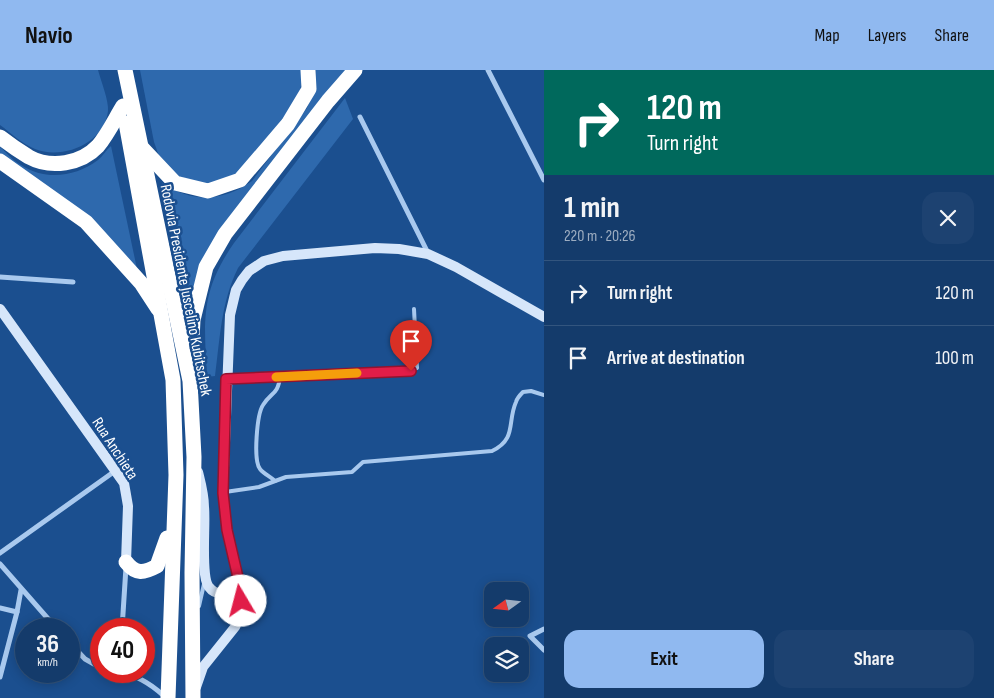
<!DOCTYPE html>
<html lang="en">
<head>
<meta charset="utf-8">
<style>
	body { margin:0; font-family:"Sofia Sans Condensed",sans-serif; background:#1d4271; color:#f1f3f6; height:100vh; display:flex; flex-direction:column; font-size:19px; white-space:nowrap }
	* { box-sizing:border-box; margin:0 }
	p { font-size:16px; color:#9dadc1 }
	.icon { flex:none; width:28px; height:28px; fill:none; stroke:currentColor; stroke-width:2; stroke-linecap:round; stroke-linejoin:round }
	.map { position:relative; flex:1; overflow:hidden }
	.details { display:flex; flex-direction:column; background:#143b6b; width:450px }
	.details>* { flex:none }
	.banner { background:#00695c; color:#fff; overflow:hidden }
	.needle { width:32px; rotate:255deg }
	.fabs { position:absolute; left:484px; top:512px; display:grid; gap:10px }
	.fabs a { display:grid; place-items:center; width:45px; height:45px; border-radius:10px; background:#143b6b; box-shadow:0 2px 12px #0003,0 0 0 1px #33557e; font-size:25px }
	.speed { position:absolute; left:15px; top:548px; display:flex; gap:10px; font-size:25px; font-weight:700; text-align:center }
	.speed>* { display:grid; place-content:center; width:65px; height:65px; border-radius:50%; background:#143b6b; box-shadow:0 2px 12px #0003,0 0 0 1px #33557e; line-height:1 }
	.speed small { font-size:12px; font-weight:400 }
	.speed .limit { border:8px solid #d22; background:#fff; color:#111 }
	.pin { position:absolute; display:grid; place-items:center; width:42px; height:42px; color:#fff; margin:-51px -21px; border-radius:50% 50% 50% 0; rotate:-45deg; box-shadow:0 0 5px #0007 }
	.pin .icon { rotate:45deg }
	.me { position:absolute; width:55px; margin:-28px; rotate:352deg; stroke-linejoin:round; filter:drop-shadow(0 0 4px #0008) }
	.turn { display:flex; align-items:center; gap:18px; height:105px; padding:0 20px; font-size:22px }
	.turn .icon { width:65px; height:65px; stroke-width:2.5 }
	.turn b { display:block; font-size:35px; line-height:42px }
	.round { display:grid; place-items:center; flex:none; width:52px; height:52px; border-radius:15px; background:#1d4271 }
	.summary { display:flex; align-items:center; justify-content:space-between; height:85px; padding:0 20px }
	h1 { font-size:30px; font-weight:700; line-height:38px }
	.action { display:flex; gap:10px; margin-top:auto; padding:10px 20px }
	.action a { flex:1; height:58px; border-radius:15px; background:#90b9f0; color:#111; font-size:20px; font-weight:700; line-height:58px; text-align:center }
	.action a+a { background:#1d4271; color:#f1f3f6 }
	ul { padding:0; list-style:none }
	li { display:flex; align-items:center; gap:15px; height:65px; padding:0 20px; border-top:1px solid #33557e }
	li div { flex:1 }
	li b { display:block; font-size:19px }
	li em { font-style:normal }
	header { display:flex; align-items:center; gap:30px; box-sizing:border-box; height:70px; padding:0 25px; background:#90b9f0; color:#111 }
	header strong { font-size:24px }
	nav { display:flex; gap:28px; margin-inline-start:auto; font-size:18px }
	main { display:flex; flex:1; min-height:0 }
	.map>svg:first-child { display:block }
	.green { fill:#2e69ad }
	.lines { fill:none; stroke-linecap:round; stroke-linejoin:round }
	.lane { stroke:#a9c9ee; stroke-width:4 }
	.street { stroke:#a9c9ee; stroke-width:5 }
	.secondary { stroke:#d6e6fa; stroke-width:10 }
	.highway { stroke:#fff; stroke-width:15 }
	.route-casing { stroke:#92132f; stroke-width:12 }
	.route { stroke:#e11d48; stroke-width:9 }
	.slow { stroke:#f59e0b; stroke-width:9 }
	.labels { text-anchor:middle; stroke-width:5; stroke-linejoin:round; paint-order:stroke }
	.street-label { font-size:16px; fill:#fff; stroke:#1b4f8f }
</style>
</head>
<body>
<header>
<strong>Navio</strong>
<nav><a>Map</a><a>Layers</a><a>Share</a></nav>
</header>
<main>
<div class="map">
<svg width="544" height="628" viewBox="0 0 544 628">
	<rect width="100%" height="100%" fill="#1b4f8f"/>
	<g class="green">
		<path d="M0,0h98c3,11 11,31 10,41 -4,33 -46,49 -73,38 -13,-5 -24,-16 -35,-24z"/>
		<polygon points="140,0 301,0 302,10 299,26 246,99 214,115 180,108 160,89 154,72"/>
		<path d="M316,0h34l-131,165 -29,77 -4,-1 -24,-128c30,20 61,19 90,-2l55,-73 8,-20z"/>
		<path d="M345,28l8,21 -115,149c-17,34 -18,71 -23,108l-8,1c-3,-56 -7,-85 27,-134z"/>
		<path d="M111,76l26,123 -137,-114v-8c7,6 13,14 21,18 25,16 54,12 77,-5 5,-4 8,-10 13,-14z"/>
	</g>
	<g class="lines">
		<g class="lane">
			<polyline points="229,309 411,301 417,298 414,239"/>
			<path d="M275,411c-4,-4 -11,-7 -15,-12 -7,-9 -3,-55 3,-64 8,-13 15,-10 17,-28"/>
			<path d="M225,422l34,-5 27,-10 66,-5 11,-10 129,-11c25,-12 15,-29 24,-49 1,-4 4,-7 7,-10l8,-1 13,4"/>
			<polyline points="199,536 204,514"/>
		</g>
		<g class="street">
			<polyline points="488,0 544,110"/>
			<polyline points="360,47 428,183"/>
			<polyline points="0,207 73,212"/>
			<polyline points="0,483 115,401"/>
			<polyline points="0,494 57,559"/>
			<polyline points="0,538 17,542"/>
			<polyline points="122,559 126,497"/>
			<polyline points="544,559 530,566 544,580"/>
			<polyline points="69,572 85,589 101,598"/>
			<path d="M115,601c20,3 35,12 49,25"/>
			<polyline points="0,607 17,542 21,520"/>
		</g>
		<g class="secondary">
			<polyline points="0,239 124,413 128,436 126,492"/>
			<path d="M198,402c3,12 6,23 6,35 2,16 -4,70 5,80 8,11 22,5 31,-1"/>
			<polyline points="196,617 203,597 235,557 240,545 241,531 240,516 227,460 223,423 230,245 236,220 242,210 249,201 264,191 283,186 375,178 399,179 428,184 456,197 544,247"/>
		</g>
		<g class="highway">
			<polyline points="125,0 190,311 194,387 192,503 193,628"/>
			<polyline points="126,53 173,310 176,405 168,628"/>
			<path d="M0,67c9,7 19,14 29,20 22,12 52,7 69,-11 10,-12 17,-27 25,-40"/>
			<polyline points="142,78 175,113 208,121 240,110 288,54 309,19 308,0"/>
			<polyline points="0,91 86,152 141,213 158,239"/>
			<polyline points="191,290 193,250 206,197 225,164 328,31 355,0"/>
			<path d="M126,492c10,13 18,11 31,4l10,-28"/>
		</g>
	</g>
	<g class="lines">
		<g class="route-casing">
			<polyline id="route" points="241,531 240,516 227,460 223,423 226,309 411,301"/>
		</g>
		<use href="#route" class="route"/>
		<polyline class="slow" points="276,307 357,303"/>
	</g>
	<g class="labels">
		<g class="street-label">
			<text transform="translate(187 220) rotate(79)" y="6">Rodovia Presidente Juscelino Kubitschek</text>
			<text transform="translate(116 378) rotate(57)" y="6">Rua Anchieta</text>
		</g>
	</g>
</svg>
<div class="fabs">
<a><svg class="needle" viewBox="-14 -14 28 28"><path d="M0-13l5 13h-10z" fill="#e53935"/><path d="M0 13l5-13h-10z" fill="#9dadc1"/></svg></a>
<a><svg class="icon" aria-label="layers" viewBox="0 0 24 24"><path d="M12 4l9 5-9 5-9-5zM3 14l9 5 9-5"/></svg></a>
</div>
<div class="speed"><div>36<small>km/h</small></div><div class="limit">40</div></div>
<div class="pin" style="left:411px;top:301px;background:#d93025"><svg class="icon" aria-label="arrive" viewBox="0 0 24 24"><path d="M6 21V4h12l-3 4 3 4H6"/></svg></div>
<svg class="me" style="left:241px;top:531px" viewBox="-20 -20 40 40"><circle r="19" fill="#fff"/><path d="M0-13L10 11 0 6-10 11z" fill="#e11d48"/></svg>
</div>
<section class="details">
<div class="banner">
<div class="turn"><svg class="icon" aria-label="right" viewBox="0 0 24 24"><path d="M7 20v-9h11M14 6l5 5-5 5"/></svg><div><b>120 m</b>Turn right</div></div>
</div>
<div class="summary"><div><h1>1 min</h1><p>220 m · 20:26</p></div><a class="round"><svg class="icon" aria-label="close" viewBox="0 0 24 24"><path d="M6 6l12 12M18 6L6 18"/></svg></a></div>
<ul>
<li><svg class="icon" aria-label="right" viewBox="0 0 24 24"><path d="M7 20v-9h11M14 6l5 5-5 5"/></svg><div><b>Turn right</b></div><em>120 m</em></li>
<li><svg class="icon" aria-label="arrive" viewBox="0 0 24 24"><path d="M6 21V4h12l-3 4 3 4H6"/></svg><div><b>Arrive at destination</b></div><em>100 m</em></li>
</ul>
<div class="action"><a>Exit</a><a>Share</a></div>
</section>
</main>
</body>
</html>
